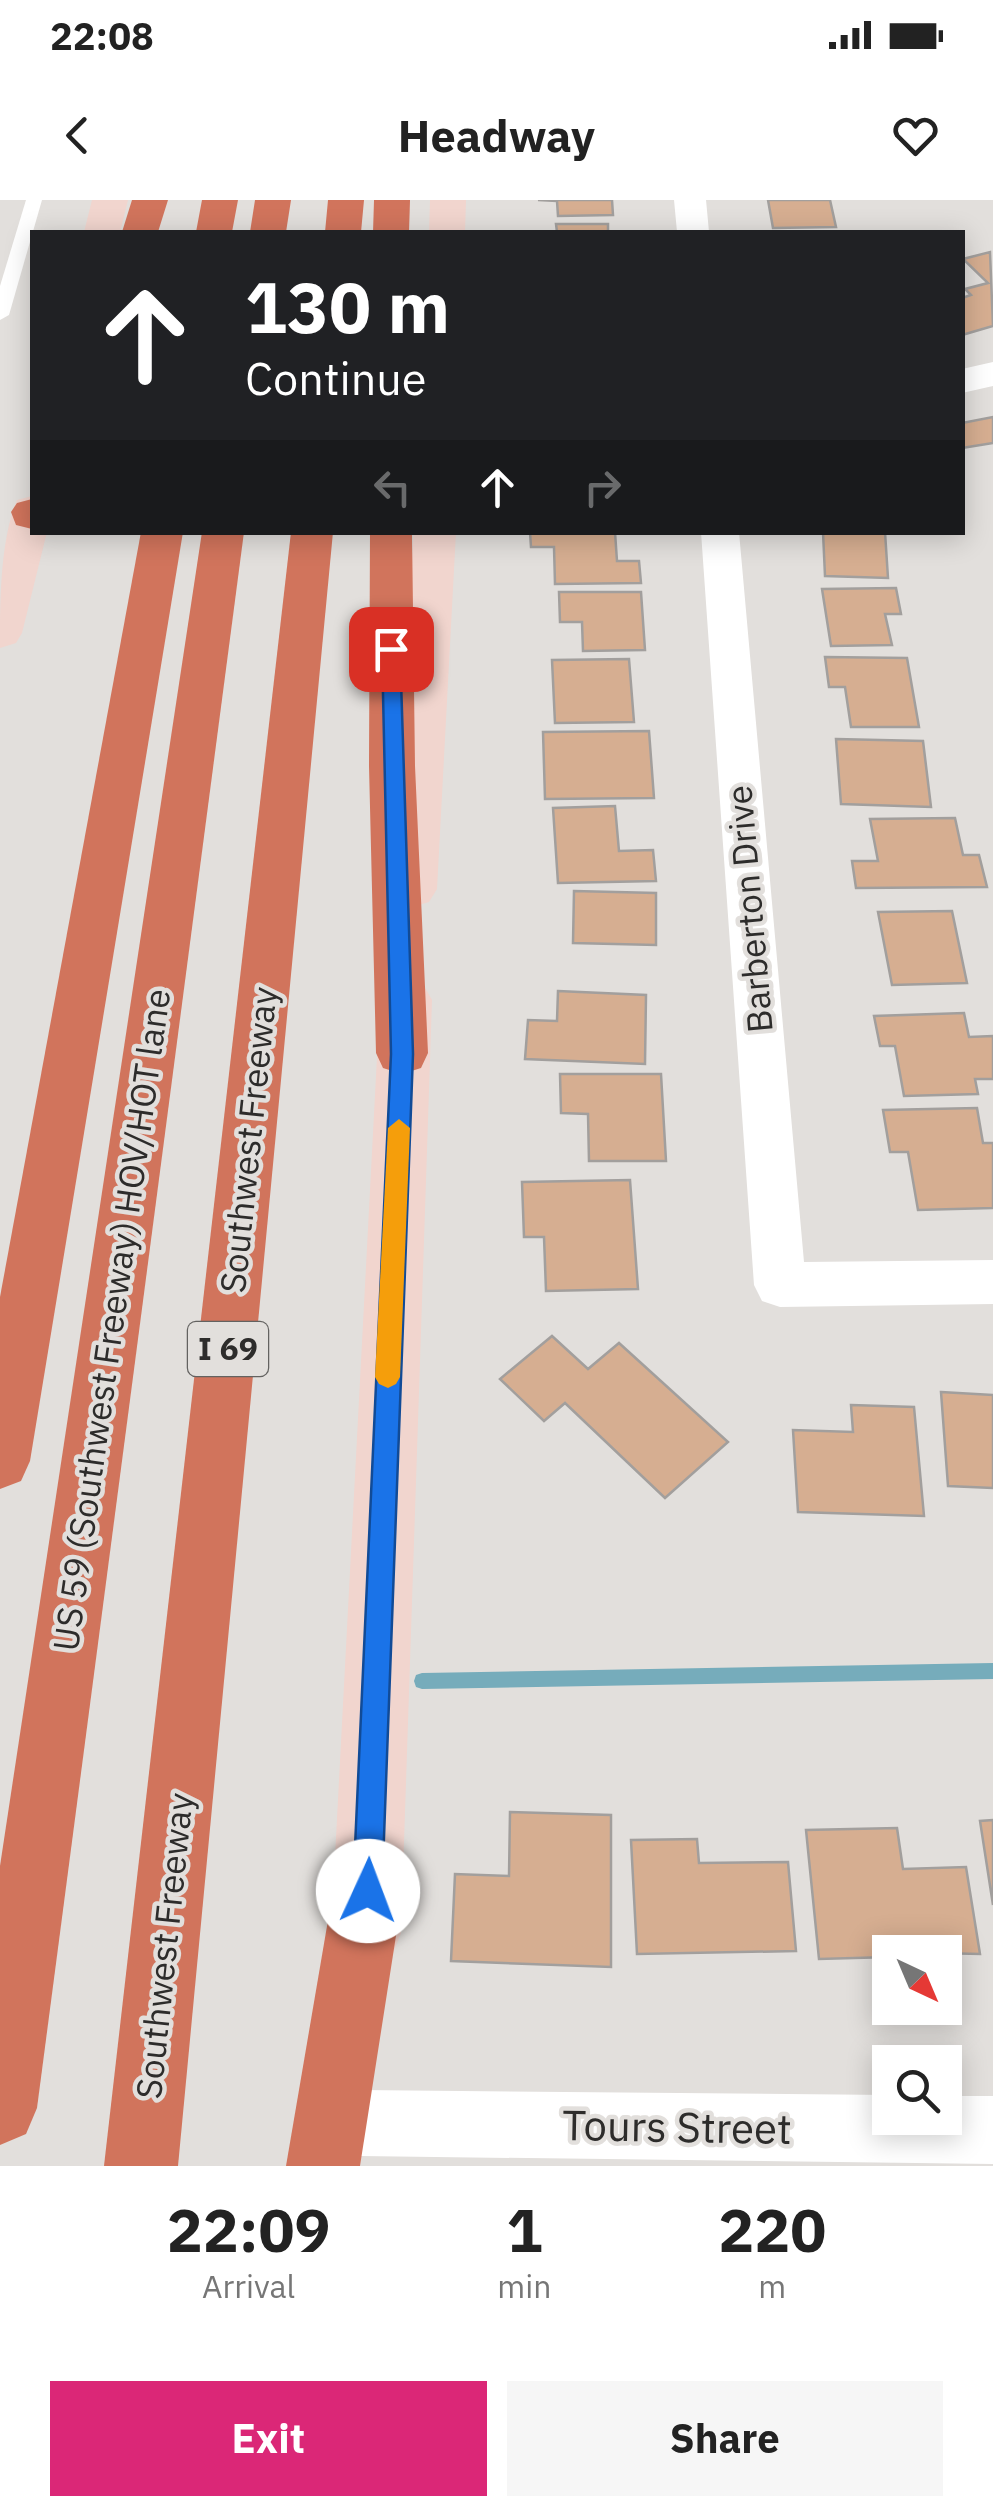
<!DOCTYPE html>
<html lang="en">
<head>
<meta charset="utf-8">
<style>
	body { margin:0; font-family:"IBM Plex Sans",sans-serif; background:#f6f6f6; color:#222; height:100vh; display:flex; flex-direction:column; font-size:38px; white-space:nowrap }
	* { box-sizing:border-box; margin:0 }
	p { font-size:32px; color:#767676 }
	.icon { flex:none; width:55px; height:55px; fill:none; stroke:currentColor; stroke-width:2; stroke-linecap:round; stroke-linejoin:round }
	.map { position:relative; height:1966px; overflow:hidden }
	.panel { display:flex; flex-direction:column; background:#fff; flex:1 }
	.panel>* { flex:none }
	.guide { position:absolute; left:30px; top:30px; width:935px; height:305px; border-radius:0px; box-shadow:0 5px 25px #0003; background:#202124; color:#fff; overflow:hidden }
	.needle { width:65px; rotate:136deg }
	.fabs { position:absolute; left:872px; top:1735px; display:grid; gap:20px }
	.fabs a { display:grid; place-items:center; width:90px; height:90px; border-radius:0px; background:#fff; box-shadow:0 5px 25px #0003; font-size:50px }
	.pin { position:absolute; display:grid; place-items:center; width:85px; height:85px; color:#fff; margin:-42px; border-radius:20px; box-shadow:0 5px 15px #0006 }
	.me { position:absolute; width:110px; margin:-55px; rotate:2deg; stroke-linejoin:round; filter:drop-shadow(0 0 8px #0008) }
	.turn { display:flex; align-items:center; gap:35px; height:210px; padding:0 50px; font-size:45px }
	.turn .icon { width:130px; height:130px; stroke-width:2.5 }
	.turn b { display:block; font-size:70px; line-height:85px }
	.lanes { display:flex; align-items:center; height:95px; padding:0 50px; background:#0003; justify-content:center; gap:50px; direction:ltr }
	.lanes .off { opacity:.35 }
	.eta { display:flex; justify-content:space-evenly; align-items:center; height:170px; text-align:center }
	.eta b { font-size:60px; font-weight:700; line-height:70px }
	.action { display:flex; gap:20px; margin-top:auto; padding:20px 50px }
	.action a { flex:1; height:115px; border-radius:0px; background:#db2777; color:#fff; font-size:40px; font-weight:700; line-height:115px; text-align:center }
	.action a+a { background:#f6f6f6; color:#222 }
	.status { display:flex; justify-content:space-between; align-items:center; height:70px; padding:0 50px; background:#fff; direction:ltr }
	.status svg { height:28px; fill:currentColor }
	header { display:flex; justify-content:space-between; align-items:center; height:130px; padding:0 50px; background:#fff; font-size:45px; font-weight:700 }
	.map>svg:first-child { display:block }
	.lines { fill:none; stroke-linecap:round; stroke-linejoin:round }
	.stream { fill:#76acbb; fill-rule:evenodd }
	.building { fill:#d6ae91; stroke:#a29f9d; stroke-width:2.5 }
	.service { fill:#fff; fill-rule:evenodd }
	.minor { fill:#fff; fill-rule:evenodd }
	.tertiary { fill:#fff; fill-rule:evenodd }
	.secondary { fill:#f1d5ce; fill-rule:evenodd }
	.motorway { fill:#d1745c; fill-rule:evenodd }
	.route { fill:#1a73e8; stroke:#114b97; stroke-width:2.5 }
	.slow { fill:#f59e0b }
	.labels { text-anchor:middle; stroke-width:9; stroke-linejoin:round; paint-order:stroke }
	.shield { fill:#e2dfdc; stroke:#636260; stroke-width:2.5 }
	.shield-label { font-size:32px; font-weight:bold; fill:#2d2c2b }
	.street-label { font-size:35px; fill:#2d2c2b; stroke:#e2dfdc }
	.near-street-label { font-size:42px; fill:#2d2c2b; stroke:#e2dfdc }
</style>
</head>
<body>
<div class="status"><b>22:08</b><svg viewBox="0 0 49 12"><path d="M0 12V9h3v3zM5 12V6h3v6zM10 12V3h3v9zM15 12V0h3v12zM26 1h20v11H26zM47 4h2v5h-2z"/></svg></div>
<header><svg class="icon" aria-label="back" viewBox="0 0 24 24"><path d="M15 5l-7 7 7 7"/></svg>Headway<svg class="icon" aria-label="heart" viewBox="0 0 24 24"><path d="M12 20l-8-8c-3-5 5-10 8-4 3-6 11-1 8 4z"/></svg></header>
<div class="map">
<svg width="993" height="1966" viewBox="0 0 993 1966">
	<rect width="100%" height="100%" fill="#e2dfdc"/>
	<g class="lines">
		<polygon class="stream" points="993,1463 993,1479 422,1489 416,1487 414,1481 416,1475 422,1473"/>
	</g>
	<g class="building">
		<polygon points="612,0 613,15 558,16 557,1 538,0"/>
		<polygon points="768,0 830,0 836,27 773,28"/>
		<polygon points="556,24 608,24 608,32 557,32"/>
		<polygon points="990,52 993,126 962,135 962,98 971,95 965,89 988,83 963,59"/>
		<polygon points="993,217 993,243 962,248 962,223"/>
		<polygon points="530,332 615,332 617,361 639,361 641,383 555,384 554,347 531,347"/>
		<polygon points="823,332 885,332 888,378 825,376"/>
		<polygon points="896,388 901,414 885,414 892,445 831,446 822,389"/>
		<polygon points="559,392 641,392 645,450 583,451 582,422 560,422"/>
		<polygon points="825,457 907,458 919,527 851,527 845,487 829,487"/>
		<polygon points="629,459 634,522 555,523 552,460"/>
		<polygon points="649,531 654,598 545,599 543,532"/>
		<polygon points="836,539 923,541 931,607 841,604"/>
		<polygon points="615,606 619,651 653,650 656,681 558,683 553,608"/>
		<polygon points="955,618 963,655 979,655 987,687 856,688 852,661 878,661 870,619"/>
		<polygon points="574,691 656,693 656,745 573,743"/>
		<polygon points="952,711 967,783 892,785 878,712"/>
		<polygon points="558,791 646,795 645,864 525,859 528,820 557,821"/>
		<polygon points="964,813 969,837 993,836 993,879 975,879 978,894 904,896 895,846 880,846 874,816"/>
		<polygon points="560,874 661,874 666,961 589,961 588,914 561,913"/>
		<polygon points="977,908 983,943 993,943 993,1008 918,1010 908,952 890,952 883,910"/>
		<polygon points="630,980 638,1089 546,1091 544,1037 524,1037 522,982"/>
		<polygon points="552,1136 588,1169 619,1143 728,1242 665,1298 565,1203 544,1221 500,1179"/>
		<polygon points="941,1192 993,1195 993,1288 948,1286"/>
		<polygon points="851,1205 914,1207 924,1316 798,1312 793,1230 853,1232"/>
		<polygon points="510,1612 611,1615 611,1767 451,1761 455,1674 509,1676"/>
		<polygon points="993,1620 993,1705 980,1621"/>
		<polygon points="897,1628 903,1669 966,1667 980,1754 890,1752 890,1757 819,1759 806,1630"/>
		<polygon points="697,1639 699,1663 788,1662 796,1751 637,1754 631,1640"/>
	</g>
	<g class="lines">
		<polygon class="service" points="26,0 42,0 9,115 0,120 0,86"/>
		<g class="minor">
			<polygon points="674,0 706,0 709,32 677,32"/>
			<polygon points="701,332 739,332 804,1062 993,1060 993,1104 780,1107 762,1101 754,1085"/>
			<polygon points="360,1890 890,1895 890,1918 945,1918 945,1896 993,1896 993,1964 360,1956 336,1947 327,1923 336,1899"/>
		</g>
		<polygon class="tertiary" points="993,162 993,186 962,193 962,169"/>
		<g class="secondary">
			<polygon points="92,0 128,0 120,32 84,32"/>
			<polygon points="430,0 466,0 465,32 429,32"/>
			<path d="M32,296v36h15l-25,101 -6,10 -16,5c0,-47 0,-107 17,-148z"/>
			<polygon points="414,332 456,332 437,689 429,702 412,707 395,702 387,689"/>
			<polygon points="406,780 424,786 432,800 401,1733 391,1758 366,1768 341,1758 331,1733 380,800 388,786"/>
		</g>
		<g class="motorway">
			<polygon points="132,0 168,0 158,32 122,32"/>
			<polygon points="202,0 238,0 232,32 196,32"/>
			<polygon points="255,0 291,0 286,32 250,32"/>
			<polygon points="328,0 364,0 361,32 325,32"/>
			<polygon points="374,0 410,0 409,32 373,32"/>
			<polygon points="32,299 32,329 16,325 11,312 17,303"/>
			<polygon points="141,332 183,332 30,1261 21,1281 0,1289 0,1097"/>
			<polygon points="202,332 244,332 37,1908 26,1934 0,1945 0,1666"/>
			<polygon points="291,332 333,332 178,1966 104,1966"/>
			<polygon points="370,332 412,332 415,566 428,853 421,868 402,874 383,868 376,853 369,566"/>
			<polygon points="368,1656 392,1667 403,1691 360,1966 286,1966 333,1691 344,1667"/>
		</g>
	</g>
	<polygon class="route" points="391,443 400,449 413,854 382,1691 378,1701 368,1706 357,1701 353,1691 391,854 382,449"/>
	<polygon class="slow" points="399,919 410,928 400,1177 396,1184 388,1188 379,1184 375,1177 388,928"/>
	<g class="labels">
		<rect class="shield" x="188" y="1122" width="80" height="54" rx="8"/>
		<g class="shield-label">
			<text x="228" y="1160">I 69</text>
		</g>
		<g class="street-label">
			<text transform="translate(750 709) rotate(-95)" y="12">Barberton Drive</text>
			<text transform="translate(249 940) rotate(-84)" y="12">Southwest Freeway</text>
			<text transform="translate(112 1120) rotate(-82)" y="12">US 59 (Southwest Freeway) HOV/HOT lane</text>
			<text transform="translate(165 1746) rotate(-84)" y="12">Southwest Freeway</text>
		</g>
		<g class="near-street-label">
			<text transform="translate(677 1927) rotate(1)" y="15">Tours Street</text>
		</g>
	</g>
</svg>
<div class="fabs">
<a><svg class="needle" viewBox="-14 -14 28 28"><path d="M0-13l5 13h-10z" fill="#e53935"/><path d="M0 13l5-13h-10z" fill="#767676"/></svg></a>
<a><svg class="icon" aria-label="search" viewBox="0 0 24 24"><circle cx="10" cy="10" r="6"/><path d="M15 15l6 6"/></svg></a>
</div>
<div class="pin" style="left:391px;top:449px;background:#d93025"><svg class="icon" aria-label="arrive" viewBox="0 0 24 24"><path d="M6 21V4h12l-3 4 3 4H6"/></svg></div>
<svg class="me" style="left:368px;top:1691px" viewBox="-20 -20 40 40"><circle r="19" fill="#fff"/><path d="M0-13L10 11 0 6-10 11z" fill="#1a73e8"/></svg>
<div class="guide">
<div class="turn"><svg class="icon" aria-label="ahead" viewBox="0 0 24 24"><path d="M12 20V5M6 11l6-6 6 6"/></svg><div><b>130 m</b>Continue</div></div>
<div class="lanes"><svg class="icon off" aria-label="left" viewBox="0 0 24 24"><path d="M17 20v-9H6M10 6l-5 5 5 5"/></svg><svg class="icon" aria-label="ahead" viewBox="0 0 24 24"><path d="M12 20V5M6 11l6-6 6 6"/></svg><svg class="icon off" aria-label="right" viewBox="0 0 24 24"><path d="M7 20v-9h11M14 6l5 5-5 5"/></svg></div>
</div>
</div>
<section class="panel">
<div class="eta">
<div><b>22:09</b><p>Arrival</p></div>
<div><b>1</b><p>min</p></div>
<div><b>220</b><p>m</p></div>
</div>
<div class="action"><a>Exit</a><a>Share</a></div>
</section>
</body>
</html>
